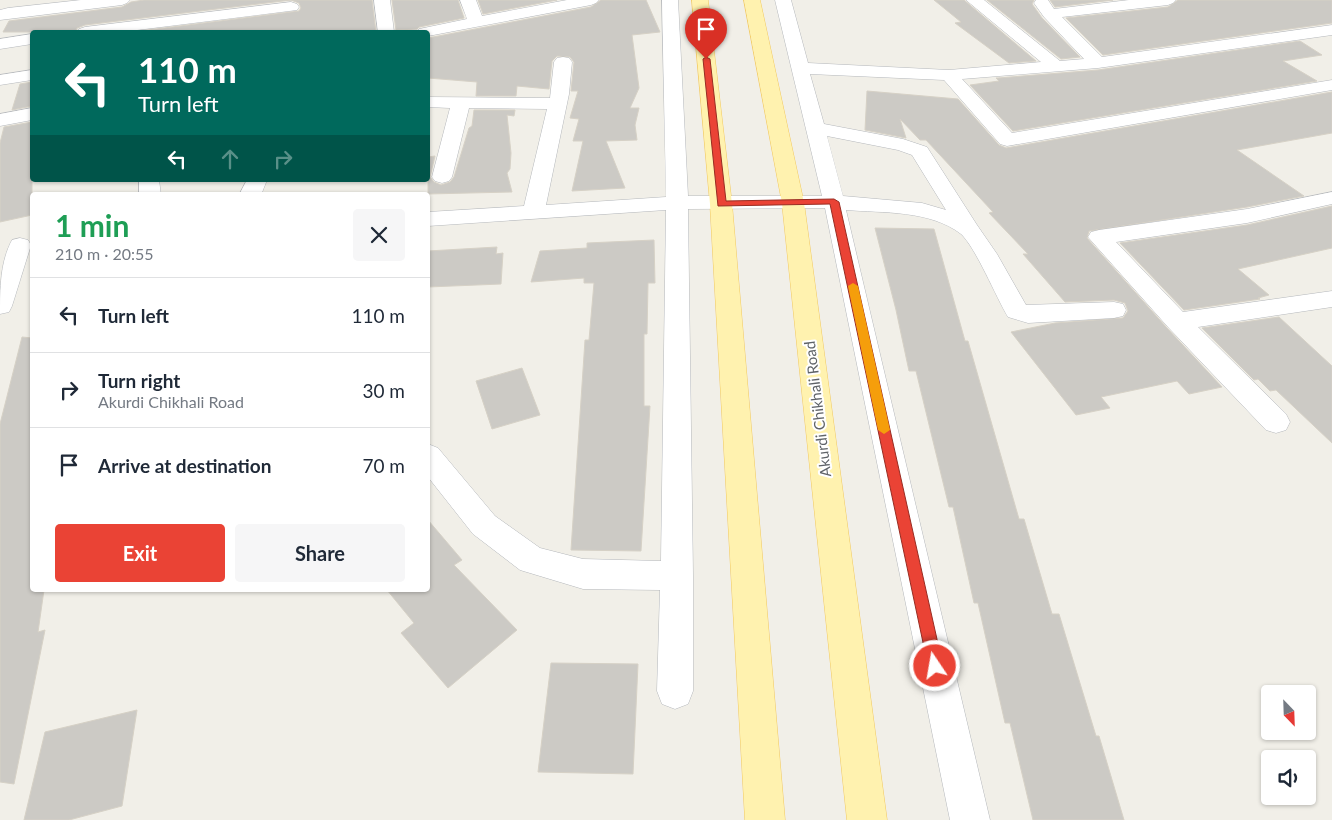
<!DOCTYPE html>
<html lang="en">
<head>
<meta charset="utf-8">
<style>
	body { margin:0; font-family:Lato,sans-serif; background:#f6f6f7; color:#1f2937; height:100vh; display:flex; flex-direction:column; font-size:19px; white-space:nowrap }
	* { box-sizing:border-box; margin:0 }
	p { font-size:16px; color:#747a83 }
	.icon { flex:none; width:28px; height:28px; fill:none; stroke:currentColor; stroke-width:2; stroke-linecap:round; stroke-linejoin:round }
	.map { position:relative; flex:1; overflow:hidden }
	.side { position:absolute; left:30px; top:192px; width:400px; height:400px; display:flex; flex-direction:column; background:#fff; border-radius:5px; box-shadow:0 1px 4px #0004 }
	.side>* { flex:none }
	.banner { position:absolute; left:30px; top:30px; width:400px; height:152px; border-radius:5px; box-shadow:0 1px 4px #0004; background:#00695c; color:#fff; overflow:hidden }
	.needle { width:32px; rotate:157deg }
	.buttons { position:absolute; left:1261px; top:685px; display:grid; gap:10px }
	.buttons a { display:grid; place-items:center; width:55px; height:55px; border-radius:5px; background:#fff; box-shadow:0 1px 4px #0004; font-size:25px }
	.pin { position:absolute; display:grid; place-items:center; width:42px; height:42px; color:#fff; margin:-51px -21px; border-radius:50% 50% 50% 0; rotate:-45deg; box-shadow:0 0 5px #0007 }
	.pin .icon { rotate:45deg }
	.me { position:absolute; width:55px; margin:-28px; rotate:348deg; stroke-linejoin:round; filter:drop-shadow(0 0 4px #0008) }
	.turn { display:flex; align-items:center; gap:18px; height:105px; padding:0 25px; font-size:22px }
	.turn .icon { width:65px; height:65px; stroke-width:2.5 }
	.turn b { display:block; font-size:35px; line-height:42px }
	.lanes { display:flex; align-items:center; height:48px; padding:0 25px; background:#0003; justify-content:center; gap:25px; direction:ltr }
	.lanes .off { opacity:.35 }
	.round { display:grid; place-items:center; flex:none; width:52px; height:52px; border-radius:5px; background:#f6f6f7 }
	.summary { display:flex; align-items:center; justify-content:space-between; height:85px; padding:0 25px }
	h1 { font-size:30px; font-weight:700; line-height:38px; color:#1e9e55 }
	.button { display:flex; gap:10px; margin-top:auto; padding:10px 25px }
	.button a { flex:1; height:58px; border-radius:5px; background:#ea4335; color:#fff; font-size:20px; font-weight:700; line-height:58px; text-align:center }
	.button a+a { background:#f6f6f7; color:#1f2937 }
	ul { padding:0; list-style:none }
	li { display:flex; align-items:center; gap:15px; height:75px; padding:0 25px; border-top:1px solid #e0e1e3 }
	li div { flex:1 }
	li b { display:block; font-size:19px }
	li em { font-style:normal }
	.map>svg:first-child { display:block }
	.building { fill:#cccac5; stroke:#d6d1c6 }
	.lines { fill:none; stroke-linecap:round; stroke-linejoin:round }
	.minor-casing { stroke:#b5b8bc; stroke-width:1 }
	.major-casing { stroke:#f2c960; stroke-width:1 }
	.minor { fill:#fff; fill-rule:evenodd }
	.major { fill:#fff2af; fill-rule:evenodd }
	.route { fill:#ea4335; stroke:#982c22 }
	.slow { fill:#f59e0b }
	.labels { text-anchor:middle; stroke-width:4; stroke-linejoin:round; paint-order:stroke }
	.street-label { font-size:15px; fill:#5f6368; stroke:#fff }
</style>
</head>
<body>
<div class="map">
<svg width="1332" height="820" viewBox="0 0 1332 820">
	<rect width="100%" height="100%" fill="#f1efe8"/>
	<g class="building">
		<polygon points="144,0 372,0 376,32 132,32 299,11 301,8 299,3 291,0 85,25 77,28 75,32 3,32 9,21 122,7 131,2"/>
		<polygon points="392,0 458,0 464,18 419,27 417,29 396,30"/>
		<polygon points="478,0 557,0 483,14"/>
		<polygon points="601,0 646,0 660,32 632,35 639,88 630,108 639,108 635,125 637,140 606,141 625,188 572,191 583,141 573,141 579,119 570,118 578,91 571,91 574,62 570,57 557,56 552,61 549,89 517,86 516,96 476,96 477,82 428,78 428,38 591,7"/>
		<polygon points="934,0 964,0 1036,61 1009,63 955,23 961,22"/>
		<polygon points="987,0 1034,0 1032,4 1042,18 1080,57 1061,59"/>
		<polygon points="1050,0 1113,0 1055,7"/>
		<polygon points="1178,0 1332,0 1332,23 1103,55 1066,18 1168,7"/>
		<polygon points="1300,41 1322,55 1283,61 1317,81 1013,131 970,85 999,81 996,78 998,78 1098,70"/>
		<polygon points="32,82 32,106 12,110 20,84"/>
		<polygon points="867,91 958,99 999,145 1006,148 1332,92 1332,133 1237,150 1304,196 1247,207 1089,231 1087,238 1167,328 1222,387 1189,394 1177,381 1101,397 1110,408 1076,415 1011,332 1055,323 1123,318 1128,311 1125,303 1114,300 1065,302 1023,254 1028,254 989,213 993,212 926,140 920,140 900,119 906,138 865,130"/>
		<polygon points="474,110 515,110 514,116 507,115 511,153 510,169 507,173 512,192 428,194 428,157 435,156 430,177 434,182 441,185 450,182 454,177 469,128 472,126"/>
		<polygon points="32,122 32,215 0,222 0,143 4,127"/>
		<polygon points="1332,206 1332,248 1238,269 1269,295 1258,298 1260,299 1184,310 1120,243 1247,225"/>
		<polygon points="875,228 934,229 965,341 968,341 1019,519 1024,519 1052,614 1059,614 1096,736 1099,736 1124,820 1033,820 1010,723 1005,723 978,603 974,603 953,507 949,507 916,371 909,371 896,310"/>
		<polygon points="654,240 655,283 648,283 647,334 644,334 644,406 650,406 641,551 571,550 585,340 589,340 594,283 584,283 584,278 531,282 540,251 587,248 587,243"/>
		<polygon points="497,247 496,254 503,253 501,284 428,287 428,251"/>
		<polygon points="1279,317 1332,366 1332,443 1276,390 1270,391 1258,379 1254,380 1202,328"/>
		<polygon points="22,337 32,338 32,590 44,590 38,632 45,630 14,784 0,782 0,424"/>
		<polygon points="522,368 540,415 492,429 476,381"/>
		<polygon points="428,520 462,560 454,565 517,630 448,688 401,633 414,623 387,590 428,590"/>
		<polygon points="551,663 638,664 633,774 538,772"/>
		<polygon points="137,710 122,806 69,820 24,820 45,732"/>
	</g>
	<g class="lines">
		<g class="minor-casing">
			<g id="minor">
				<polygon points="81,0 130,0 127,3 122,5 0,20 0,10 8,8"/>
				<polygon points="374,0 390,0 394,32 378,32"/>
				<polygon points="460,0 476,0 482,16 567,0 599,0 596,3 591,5 428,36 428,32 417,32 419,29 467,19"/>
				<path d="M662,0h16l10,196h134l-47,-196h16l17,63 141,7 92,-8 -75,-62h18l76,61 24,-2 -40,-42 -10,-14 2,-3h12l6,9 75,-9h47l-3,3 -5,2 -106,12 40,40 230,-32v10l-234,33 -136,11 50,54 320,-53v10l-325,56 -7,-2 -56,-64 -134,-6 14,50 79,15 24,8 50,78 20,29 29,51 88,-3 9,2 3,6 -3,6 -9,2 -86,5 -20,-6c-12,-20 -32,-69 -47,-83 -31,-24 -78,-21 -115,-24l144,610h-40l-125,-612 -137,1 5,367v115l-5,13 -13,5 -13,-5 -5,-13 3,-101 -77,-1 -63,-19 -47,-36 -45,-57v-33l10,4 57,68 45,32 43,11 78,2 5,-351 -238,16v-14l96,-6 23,-97 -78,-1 -17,69 -3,4 -7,2 -7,-2 -3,-4 18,-69 -22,-1v-10l122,1 4,-36 3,-4 6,-1 6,1 3,4 -3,32 -23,111 120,-8zM827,136l71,14 14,5 34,55 -24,-7 -79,-7z"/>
				<polygon points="291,2 297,4 299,7 297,10 121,32 77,32 79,29 85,27"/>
				<polygon points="32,34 32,44 0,49 0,39"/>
				<polygon points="32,70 32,80 0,85 0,75"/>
				<polygon points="32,108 32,120 0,126 0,114"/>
				<polygon points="139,180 159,180 161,195 139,195"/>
				<polygon points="247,180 267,180 261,195 239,195"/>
				<polygon points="1332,192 1332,204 1247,223 1116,242 1183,312 1332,291 1332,307 1198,327 1286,414 1290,422 1286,430 1276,433 1266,430 1168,327 1088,237 1091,232 1099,230 1247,209"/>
				<path d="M20,238l8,2 3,5 -19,61 -3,6 -9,2c0,-25 0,-52 12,-74z"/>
			</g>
		</g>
		<g class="major-casing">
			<g id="major">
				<polygon points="692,0 708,0 732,204 785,820 745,820 710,204"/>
				<polygon points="744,0 760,0 804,203 887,820 847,820 782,203"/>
			</g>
		</g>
		<use href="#minor" class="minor"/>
		<use href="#major" class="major"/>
	</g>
	<polygon class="route" points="706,57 710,59 726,201 834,199 839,202 943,666 940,671 935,673 930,671 928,666 830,204 718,206 703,59"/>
	<polygon class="slow" points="853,283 858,286 890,430 884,434 878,430 848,286"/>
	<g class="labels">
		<g class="street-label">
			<text transform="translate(818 409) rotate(-97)" y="5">Akurdi Chikhali Road</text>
		</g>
	</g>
</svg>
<div class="buttons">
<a><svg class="needle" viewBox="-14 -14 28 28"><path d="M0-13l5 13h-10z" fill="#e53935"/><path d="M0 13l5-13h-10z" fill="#747a83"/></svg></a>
<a><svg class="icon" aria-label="sound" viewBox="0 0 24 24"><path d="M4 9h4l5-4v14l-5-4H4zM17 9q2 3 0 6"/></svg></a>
</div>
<div class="pin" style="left:706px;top:59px;background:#d93025"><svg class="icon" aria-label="arrive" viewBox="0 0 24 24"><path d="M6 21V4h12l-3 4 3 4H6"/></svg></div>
<svg class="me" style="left:935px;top:666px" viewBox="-20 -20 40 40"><circle r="17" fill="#ea4335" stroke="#fff" stroke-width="3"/><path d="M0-11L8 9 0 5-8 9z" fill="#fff"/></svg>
<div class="banner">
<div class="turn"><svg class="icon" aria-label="left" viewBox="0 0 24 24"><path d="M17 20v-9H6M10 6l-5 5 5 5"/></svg><div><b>110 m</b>Turn left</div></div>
<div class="lanes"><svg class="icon" aria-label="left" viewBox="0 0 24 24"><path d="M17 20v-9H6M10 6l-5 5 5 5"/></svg><svg class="icon off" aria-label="ahead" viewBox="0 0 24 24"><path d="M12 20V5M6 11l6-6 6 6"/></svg><svg class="icon off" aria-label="right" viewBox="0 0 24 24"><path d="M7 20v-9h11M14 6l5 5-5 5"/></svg></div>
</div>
<section class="side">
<div class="summary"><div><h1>1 min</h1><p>210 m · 20:55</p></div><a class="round"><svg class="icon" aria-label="close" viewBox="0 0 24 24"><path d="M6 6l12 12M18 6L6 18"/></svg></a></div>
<ul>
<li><svg class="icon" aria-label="left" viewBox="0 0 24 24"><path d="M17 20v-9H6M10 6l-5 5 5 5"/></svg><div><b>Turn left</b></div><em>110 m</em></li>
<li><svg class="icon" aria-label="right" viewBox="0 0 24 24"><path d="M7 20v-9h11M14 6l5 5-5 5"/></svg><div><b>Turn right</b><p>Akurdi Chikhali Road</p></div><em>30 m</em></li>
<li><svg class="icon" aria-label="arrive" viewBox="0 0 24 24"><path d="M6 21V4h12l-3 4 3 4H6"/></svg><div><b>Arrive at destination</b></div><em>70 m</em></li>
</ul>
<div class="button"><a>Exit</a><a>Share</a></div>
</section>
</div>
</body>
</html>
